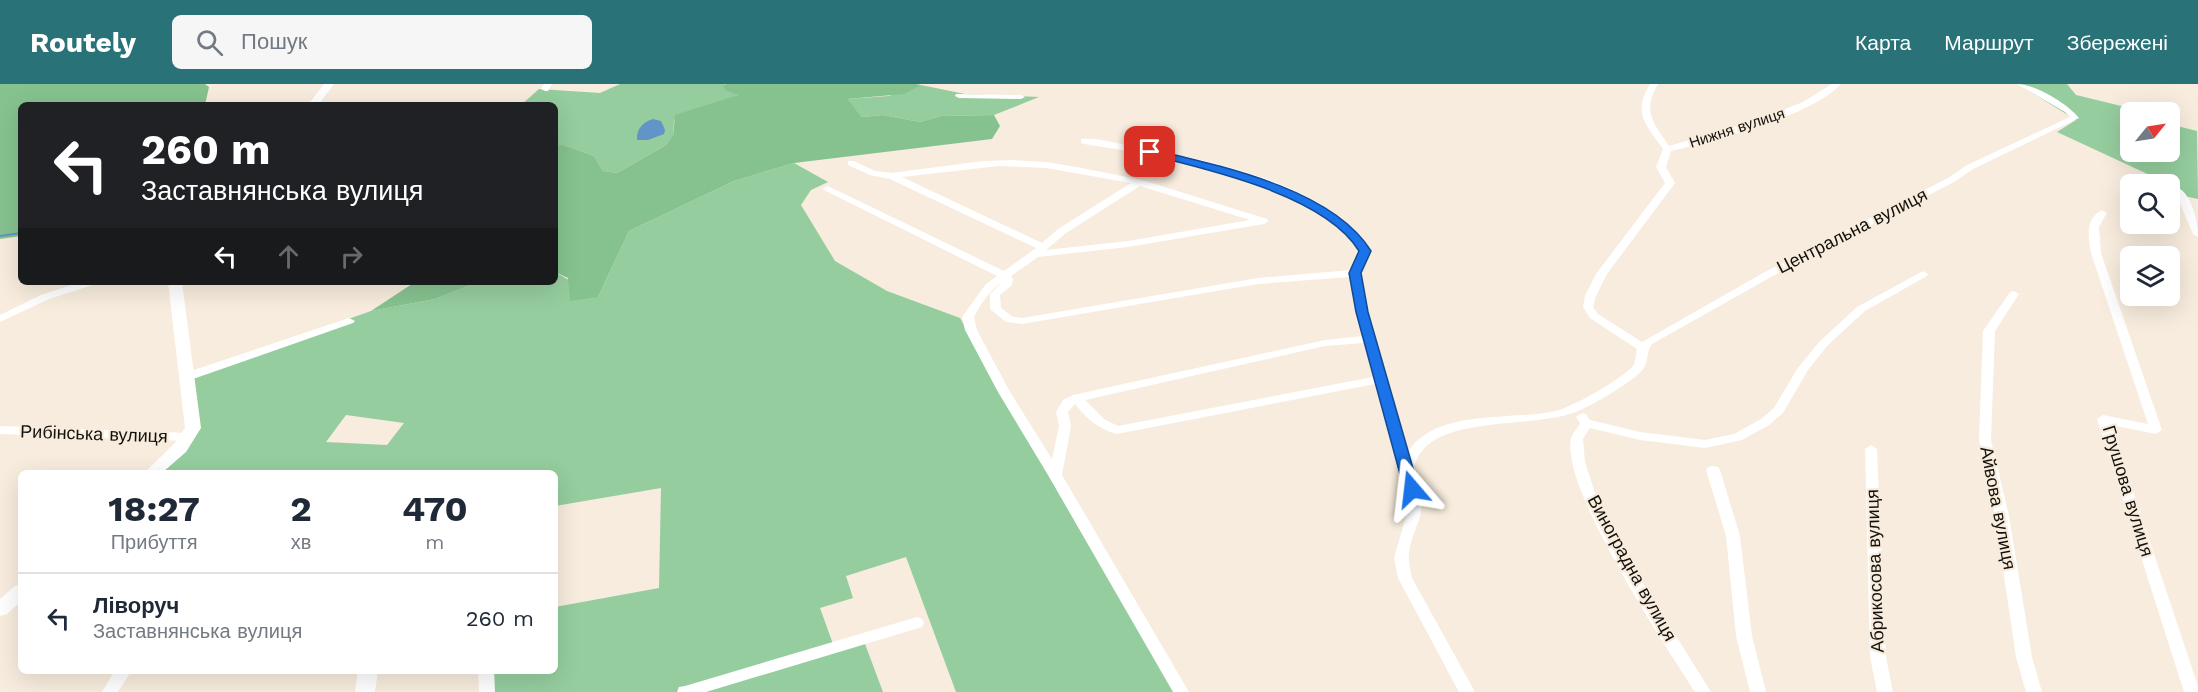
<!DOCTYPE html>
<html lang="uk">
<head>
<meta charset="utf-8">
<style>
	body { margin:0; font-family:"Work Sans",sans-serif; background:#f6f6f7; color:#1f2937; height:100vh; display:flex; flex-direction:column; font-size:22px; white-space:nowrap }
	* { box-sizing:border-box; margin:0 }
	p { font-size:20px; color:#747a83 }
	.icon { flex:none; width:33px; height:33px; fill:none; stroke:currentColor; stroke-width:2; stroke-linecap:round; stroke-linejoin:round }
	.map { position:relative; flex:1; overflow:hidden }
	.sheet { position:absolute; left:18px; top:386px; width:540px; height:204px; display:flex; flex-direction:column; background:#fff; border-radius:9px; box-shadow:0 6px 24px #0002 }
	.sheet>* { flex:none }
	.top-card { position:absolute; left:18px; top:18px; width:540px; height:183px; border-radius:9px; box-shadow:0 6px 24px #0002; background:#202124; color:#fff; overflow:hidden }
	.needle { width:39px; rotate:60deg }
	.tools { position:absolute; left:2120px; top:18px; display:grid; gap:12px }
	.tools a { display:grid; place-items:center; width:60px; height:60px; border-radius:9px; background:#fff; box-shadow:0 6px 24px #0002; font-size:30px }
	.pin { position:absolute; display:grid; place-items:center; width:51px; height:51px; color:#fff; margin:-26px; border-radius:12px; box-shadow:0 3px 9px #0006 }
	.me { position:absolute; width:66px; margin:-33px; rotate:343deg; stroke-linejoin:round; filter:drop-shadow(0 0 4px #0008) }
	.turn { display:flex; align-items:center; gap:21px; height:126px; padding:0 24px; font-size:27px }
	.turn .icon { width:78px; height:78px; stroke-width:2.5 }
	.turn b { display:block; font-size:42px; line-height:51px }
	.lanes { display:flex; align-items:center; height:57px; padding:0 24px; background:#0003; justify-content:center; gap:30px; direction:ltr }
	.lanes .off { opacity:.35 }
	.eta { display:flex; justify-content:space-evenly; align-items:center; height:102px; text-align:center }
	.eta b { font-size:36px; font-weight:700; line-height:42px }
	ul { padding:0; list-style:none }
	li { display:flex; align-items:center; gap:18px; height:90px; padding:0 24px; border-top:2px solid #e0e1e3 }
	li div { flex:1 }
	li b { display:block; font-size:22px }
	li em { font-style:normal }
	header { display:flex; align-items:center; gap:36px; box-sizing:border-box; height:84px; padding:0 30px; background:#287278; color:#fff }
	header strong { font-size:28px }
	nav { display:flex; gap:33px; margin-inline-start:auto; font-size:21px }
	.search { width:420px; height:54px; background:#f6f6f7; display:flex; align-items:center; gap:15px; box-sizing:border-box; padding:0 21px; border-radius:9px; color:#747a83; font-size:22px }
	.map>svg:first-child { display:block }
	.green { fill:#95cd9e; fill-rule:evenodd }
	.forest { fill:#86c290 }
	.water { fill:#6294c8 }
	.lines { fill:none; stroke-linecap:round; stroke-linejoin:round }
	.stream { stroke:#6294c8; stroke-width:2 }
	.minor { fill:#fff; fill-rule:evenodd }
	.tertiary { fill:#fff; fill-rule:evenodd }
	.route { fill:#1a73e8; stroke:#114b97; stroke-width:1.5 }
	.labels { text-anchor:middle; stroke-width:4.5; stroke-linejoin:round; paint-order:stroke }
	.far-street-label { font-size:15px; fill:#14100b; stroke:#f7ecdd }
	.street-label { font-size:18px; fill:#14100b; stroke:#f7ecdd }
</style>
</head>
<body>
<header>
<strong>Routely</strong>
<div class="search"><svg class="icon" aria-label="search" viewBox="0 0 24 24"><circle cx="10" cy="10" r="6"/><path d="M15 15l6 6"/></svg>Пошук</div>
<nav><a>Карта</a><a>Маршрут</a><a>Збережені</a></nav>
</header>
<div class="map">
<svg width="2198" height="608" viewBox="0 0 2198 608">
	<rect width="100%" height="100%" fill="#f7ecdd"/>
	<g class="green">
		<polygon points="620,0 727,0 723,1 738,11 674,36 673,53 666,61 617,89 603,87 594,72 564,61 555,61 555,21 521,21 539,5 600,9"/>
		<polygon points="2018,0 2067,0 2076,11 2142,27 2144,28 2130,28 2130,68 2169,68 2169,40 2197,47 2198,115 2179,111 2169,100 2057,48 2076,36"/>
		<polygon points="921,1 965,10 1039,13 994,31 941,32 920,38 883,31 862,33 846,15 889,12"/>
		<path d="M794,79l34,19 -17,8 -10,15 34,56 52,30 73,27 214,374h-218l-50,-135 -60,19 7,22 -33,10 13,36 29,-8 21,56h-398l4,-21 66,-1v-63l104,-19 2,-100 -106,18v-34h-403l28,-26 9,-17 -2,-53 184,-65 64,-12 43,-17h77v-10l43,25 31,-66 105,-50zM346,331l58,8 -17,22 -61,-3z"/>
	</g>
	<g class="forest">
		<polygon points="0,0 205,0 209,3 205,21 21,21 21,152 0,155"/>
		<polygon points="727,0 916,0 921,1 904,10 847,15 862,33 883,31 920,38 941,32 994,31 1000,42 992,55 794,79 734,97 629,147 598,213 570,217 568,194 555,188 555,61 564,61 594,72 603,87 617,89 666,61 673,52 675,31 738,11 725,6 723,1"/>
		<polygon points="415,198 478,198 435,215 371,227"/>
	</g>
	<path class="water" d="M653,35l8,2 4,9 -1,4 -16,6h-11c-1,-11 6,-18 16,-21z"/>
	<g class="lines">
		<polyline class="stream" points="0,152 21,149"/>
		<g class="minor">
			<polygon points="544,0 552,0 548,7 545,7 541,5"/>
			<path d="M1650,0h8c-16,28 -5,38 11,62l85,-25 49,-19 29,-18h9c-31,33 -125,56 -170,67l-5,16 9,16 -68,91 -11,22 -3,11 5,7 44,28 121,-69 185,-95 19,-13 103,-48 -5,-5 -48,-28c18,0 51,20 62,34l-106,51 -19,13 -183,95 -119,67c-6,7 -3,17 -9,25 -7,11 -52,37 -65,42 -41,18 -135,4 -159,44 -15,26 6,35 2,57 -3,15 -14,33 -12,48 0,6 2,12 3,18l63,114h-16l-61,-114 -4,-20 14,-49 -33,-125 -258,50c-19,-5 -30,-15 -42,-30l-7,8 3,14 -9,49 127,217h-16l-125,-217 -50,-83 -33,-62 -3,-13 24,-33 11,-8 -175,-87 5,-3 3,1 174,84 32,-23 -146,-69 -20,-4 -22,-10v-4h6l21,10 16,2 92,-12 31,-1 32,2 31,5 65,13 125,39 2,2 -5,3 -136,23 -90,10 -27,19 2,3 -1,6 -12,10 1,13 12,9 9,1 236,-40 93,-8 9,-19c-7,-8 -14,-17 -21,-24 -64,-55 -174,-70 -255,-83l-3,-1v-4c18,-2 41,6 59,9 67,12 153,29 206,75 9,8 17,19 24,28l-10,22 8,40 39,141c26,-46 104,-33 148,-43 18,-4 67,-32 79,-46l3,-16 -47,-31 -7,-11 2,-11 11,-22 69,-91 -9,-16 7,-18c-17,-25 -31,-35 -13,-65zM999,82l47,2 85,15 -73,46 -16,14 -140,-66zM1140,102l110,34 -122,21 -82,9 20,-17zM1350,193l13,59 -38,4 -252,55 -10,5 -7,12 3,14 -7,33 -42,-67 -33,-62 -3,-13c7,-13 15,-26 28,-35l-12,12v15l16,13 16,2 236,-40zM1364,259l9,34 -255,49 -14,-7 -19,-19 240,-54z"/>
			<polygon points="956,10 1021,11 1025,13 1021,15 959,14 955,12"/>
			<path d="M2180,105c12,7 18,35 18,48l-5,-3 -18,-42z"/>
			<path d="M2102,126l5,3 -8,14 2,26 61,177 -6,4 -45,-9 87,261v6h-14l-87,-273 6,-4 45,9 -57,-171c-3,-16 -6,-35 11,-43z"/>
			<path d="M1923,187l5,3 -1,2 -62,35 -38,35 -19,24 -25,43 -14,12 -27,15 -37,8 -65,-8 -50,-12 -7,11 2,23 10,31 36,71 80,128h-16c-29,-45 -135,-205 -124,-253 1,-6 7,-11 9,-16l-4,-6 6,-4 4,1 4,6 50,12 65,8 29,-6 27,-15 13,-11 23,-39 22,-27 38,-35z"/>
			<polygon points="81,198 97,198 96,200 49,215 0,238 0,231 41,211"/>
			<polygon points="2014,207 2019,210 1995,247 1991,356 2009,432 2032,573 2042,608 2026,608 2016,573 1995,432 1979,356 1983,247 2010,208"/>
			<polygon points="349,234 355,237 353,239 193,295 185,295 183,292 185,289"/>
			<polygon points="0,342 189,349 195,353 189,357 0,350"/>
			<polygon points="1871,361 1877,365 1886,573 1893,608 1877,608 1870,573 1865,365"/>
			<polygon points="1713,382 1718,383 1720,386 1740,452 1752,552 1766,608 1750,608 1736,552 1726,452 1706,386 1708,383"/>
			<polygon points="917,533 922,535 924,539 922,543 706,608 677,608 679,603 685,602"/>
			<polygon points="115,586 132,586 118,608 102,608"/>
			<polygon points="478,586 494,586 495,608 479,608"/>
		</g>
		<g class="tertiary">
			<polygon points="324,0 334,0 318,21 308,21"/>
			<polygon points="168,198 182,198 201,344 186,368 163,388 145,388 174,360 185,344"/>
			<polygon points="21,500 21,517 7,530 0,532 0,515 15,502"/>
			<polygon points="358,586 378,586 375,608 355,608"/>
		</g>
	</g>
	<path class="route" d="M1150,65c67,16 182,39 221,102l-10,22 7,39 51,177 -2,4h-11l-2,-4 -48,-177 -7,-39 10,-22c-34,-56 -153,-82 -213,-97l-2,-2z"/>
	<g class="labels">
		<g class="far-street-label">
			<text transform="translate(1737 44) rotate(-18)" y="5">Нижня вулиця</text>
		</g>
		<g class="street-label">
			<text transform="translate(1852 147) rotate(-27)" y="6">Центральна вулиця</text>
			<text transform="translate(94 350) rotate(2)" y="6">Рибінська вулиця</text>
			<text transform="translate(2128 407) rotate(73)" y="6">Грушова вулиця</text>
			<text transform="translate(1998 424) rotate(79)" y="6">Айвова вулиця</text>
			<text transform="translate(1632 484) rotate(61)" y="6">Виноградна вулиця</text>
			<text transform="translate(1875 487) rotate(-92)" y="6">Абрикосова вулиця</text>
		</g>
	</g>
</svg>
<div class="tools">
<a><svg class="needle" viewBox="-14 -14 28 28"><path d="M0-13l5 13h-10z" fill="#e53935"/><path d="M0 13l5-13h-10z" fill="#747a83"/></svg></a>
<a><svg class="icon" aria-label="search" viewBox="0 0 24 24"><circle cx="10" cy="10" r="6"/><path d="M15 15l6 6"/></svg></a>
<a><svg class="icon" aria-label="layers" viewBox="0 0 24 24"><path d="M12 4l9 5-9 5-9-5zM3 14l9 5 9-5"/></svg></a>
</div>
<div class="pin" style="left:1150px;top:68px;background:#d93025"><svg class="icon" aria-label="arrive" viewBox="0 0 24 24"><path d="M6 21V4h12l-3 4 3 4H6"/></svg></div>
<svg class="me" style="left:1412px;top:405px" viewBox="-20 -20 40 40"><path d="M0-17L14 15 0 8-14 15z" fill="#1a73e8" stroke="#fff" stroke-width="4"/></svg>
<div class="top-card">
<div class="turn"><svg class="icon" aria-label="left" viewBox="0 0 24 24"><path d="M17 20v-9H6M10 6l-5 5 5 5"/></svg><div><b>260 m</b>Заставнянська вулиця</div></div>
<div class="lanes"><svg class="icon" aria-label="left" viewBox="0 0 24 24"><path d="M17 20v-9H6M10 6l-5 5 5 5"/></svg><svg class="icon off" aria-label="ahead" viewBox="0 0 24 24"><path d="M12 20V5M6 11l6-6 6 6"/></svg><svg class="icon off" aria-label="right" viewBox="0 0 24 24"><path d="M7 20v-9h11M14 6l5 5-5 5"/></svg></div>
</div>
<section class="sheet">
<div class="eta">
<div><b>18:27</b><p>Прибуття</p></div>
<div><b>2</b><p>хв</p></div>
<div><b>470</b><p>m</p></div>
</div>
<ul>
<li><svg class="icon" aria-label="left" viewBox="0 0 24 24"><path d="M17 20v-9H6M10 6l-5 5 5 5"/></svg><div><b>Ліворуч</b><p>Заставнянська вулиця</p></div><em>260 m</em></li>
</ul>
</section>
</div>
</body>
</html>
